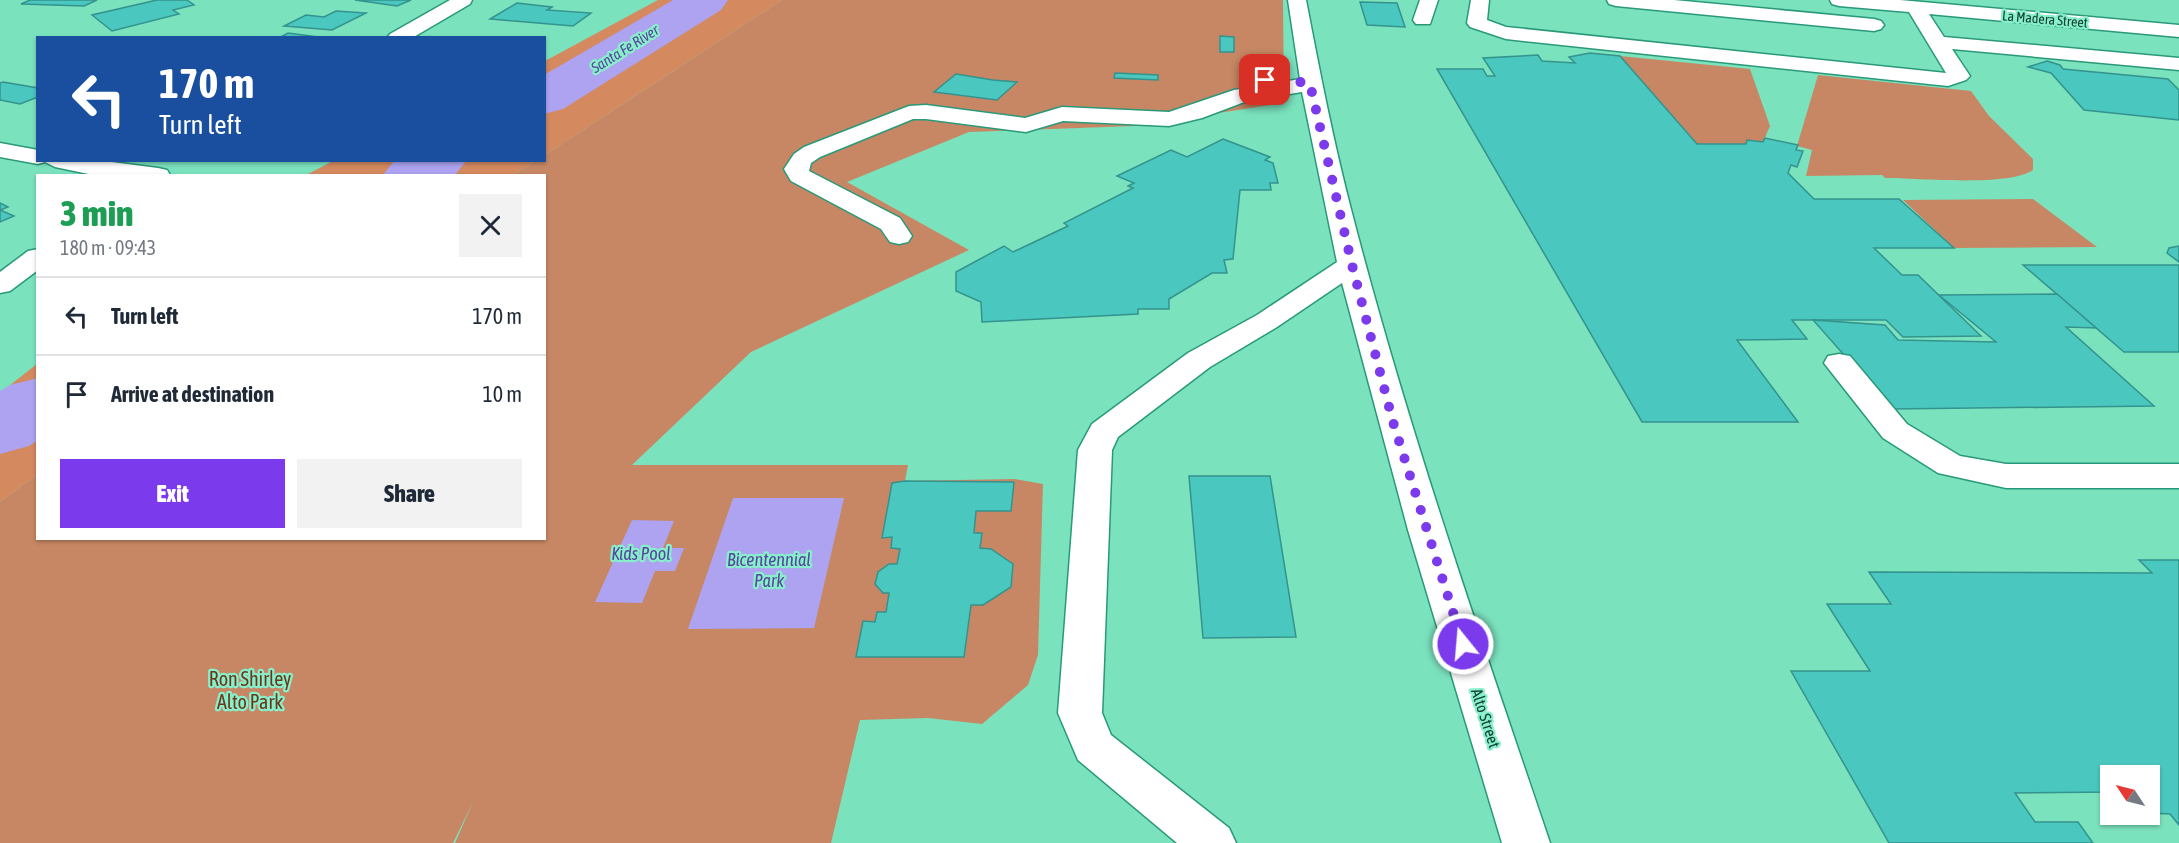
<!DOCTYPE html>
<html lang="en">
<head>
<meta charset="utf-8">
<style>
	body { margin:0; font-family:"Asap Condensed",sans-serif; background:#f2f2f3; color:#1f2937; height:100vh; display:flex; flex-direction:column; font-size:22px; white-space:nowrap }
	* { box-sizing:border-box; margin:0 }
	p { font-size:20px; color:#747a83 }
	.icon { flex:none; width:33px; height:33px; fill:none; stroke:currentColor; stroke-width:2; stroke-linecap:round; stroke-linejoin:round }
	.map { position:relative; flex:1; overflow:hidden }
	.sheet { position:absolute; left:36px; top:174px; width:510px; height:366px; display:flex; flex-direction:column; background:#fff; border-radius:0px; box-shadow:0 2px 4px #0004 }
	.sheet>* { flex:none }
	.banner { position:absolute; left:36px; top:36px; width:510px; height:126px; border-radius:0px; box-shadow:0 2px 4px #0004; background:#1a4fa0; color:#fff; overflow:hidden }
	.needle { width:39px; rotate:305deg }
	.fabs { position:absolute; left:2100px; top:765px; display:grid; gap:12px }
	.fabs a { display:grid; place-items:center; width:60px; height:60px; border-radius:0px; background:#fff; box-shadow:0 2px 4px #0004; font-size:30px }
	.pin { position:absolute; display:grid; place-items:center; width:51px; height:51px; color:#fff; margin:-26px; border-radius:12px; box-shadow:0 3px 9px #0006 }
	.me { position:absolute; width:66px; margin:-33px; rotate:343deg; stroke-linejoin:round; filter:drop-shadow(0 0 4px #0008) }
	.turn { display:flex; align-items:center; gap:21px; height:126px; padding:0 24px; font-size:27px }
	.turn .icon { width:78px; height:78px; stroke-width:2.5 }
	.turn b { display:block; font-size:42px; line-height:51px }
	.round { display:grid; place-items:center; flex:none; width:63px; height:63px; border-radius:0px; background:#f2f2f3 }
	.overview { display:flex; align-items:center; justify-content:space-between; height:102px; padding:0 24px }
	h1 { font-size:36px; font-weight:800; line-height:45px; color:#1e9e55 }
	.cta { display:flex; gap:12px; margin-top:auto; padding:12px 24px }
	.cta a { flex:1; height:69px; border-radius:0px; background:#7c3aed; color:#fff; font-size:24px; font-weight:800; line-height:69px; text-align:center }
	.cta a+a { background:#f2f2f3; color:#1f2937 }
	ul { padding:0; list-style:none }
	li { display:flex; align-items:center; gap:18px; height:78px; padding:0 24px; border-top:2px solid #e0e1e3 }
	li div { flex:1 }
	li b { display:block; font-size:22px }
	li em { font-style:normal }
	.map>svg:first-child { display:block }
	.green { fill:#c78764 }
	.forest { fill:#d4895f }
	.water { fill:#ada3f0 }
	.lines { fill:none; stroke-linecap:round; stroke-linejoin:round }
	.river { fill:#ada3f0; fill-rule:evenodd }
	.building { fill:#4ac7bf; stroke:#34938d; stroke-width:1.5 }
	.minor-casing { stroke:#299979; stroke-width:3 }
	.minor { fill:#fff; fill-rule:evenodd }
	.route { stroke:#7c3aed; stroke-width:10; stroke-dasharray:0 18 }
	.labels { text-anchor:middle; stroke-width:4.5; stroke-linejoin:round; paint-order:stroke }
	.far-street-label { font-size:14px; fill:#103e30; stroke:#88efcb }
	.far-water-label { font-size:15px; font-style:italic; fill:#56449d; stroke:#88efcb }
	.street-label { font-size:16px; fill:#103e30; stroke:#88efcb }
	.water-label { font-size:18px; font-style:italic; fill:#56449d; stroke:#88efcb }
	.near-park-label { font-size:20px; fill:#6a3719; stroke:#88efcb }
</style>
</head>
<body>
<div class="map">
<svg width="2179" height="843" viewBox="0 0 2179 843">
	<rect width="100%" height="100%" fill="#7be2be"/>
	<g class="green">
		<polygon points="782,0 1283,0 1284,103 1134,126 969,132 847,182 969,250 751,352 632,465 908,465 905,481 1015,479 1043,484 1038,655 1028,685 982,724 928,718 860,720 831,843 455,843 473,802 453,843 0,843 0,502 37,475 38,538 544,538 544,176 513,175 536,161 544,160 545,155"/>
		<polygon points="1620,56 1750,69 1770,126 1763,142 1748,140 1746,144 1697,144"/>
		<path d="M1818,75l153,16 18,25 44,43v11c-24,17 -115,8 -148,8l-3,-3 -76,1 6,-26 -15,-4z"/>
		<polygon points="2033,199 2097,247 1954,248 1903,200"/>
	</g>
	<g class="forest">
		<polygon points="658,0 782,0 545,155 545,61"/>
		<polygon points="335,160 536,160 536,161 513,175 306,175"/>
		<polygon points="37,364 37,475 0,502 0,393"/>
	</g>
	<g class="water">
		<polygon points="733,498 844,498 814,628 688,629"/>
		<polygon points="632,520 674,521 663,548 684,548 675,571 655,571 642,603 595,602"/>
	</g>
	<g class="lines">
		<g class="river">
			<polygon points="673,0 728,0 721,10 563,109 544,114 544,75"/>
			<polygon points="395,160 467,160 454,176 382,176"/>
			<polygon points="38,378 38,440 29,446 0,454 0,391 10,385"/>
		</g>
	</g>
	<g class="building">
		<polygon points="30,0 97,0 84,6 21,4"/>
		<polygon points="157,0 187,0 194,5 173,10 179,14 112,31 92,15"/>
		<polygon points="355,0 411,0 397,6"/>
		<polygon points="1360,2 1397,3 1405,27 1367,25"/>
		<polygon points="517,3 552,7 547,10 591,13 573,26 490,19"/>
		<polygon points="336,11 366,13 332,30 284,26 306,15 324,17"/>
		<polygon points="288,33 318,37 279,38"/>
		<polygon points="1220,36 1234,37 1234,52 1220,52"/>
		<polygon points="1590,53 1620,56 1697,144 1746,144 1747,140 1763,142 1765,138 1798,145 1796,150 1803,151 1797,167 1791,165 1788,173 1814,199 1899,199 1954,248 1874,248 1902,275 1918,275 1981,336 1903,337 1886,320 1792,320 1807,339 1737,340 1798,422 1642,422 1437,69 1483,69 1487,76 1495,76 1483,58 1538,55 1542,61 1575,63 1569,57"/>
		<polygon points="2047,61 2060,65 2063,69 2168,79 2179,90 2179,120 2084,110 2051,73 2028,67"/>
		<polygon points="1115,73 1158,75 1158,80 1114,78"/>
		<polygon points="956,74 993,80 1017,82 997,100 934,92"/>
		<polygon points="3,82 38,88 38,97 20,104 0,100 0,83"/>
		<polygon points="1223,139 1270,157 1265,160 1273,163 1278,183 1270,183 1271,190 1240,190 1233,259 1224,260 1227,273 1212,273 1169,299 1169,309 1138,309 1138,314 982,322 981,302 956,291 956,272 1004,246 1013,252 1068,226 1064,223 1133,188 1128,186 1134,183 1117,176 1171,150 1187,157"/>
		<polygon points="0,203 8,207 0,210 14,216 0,222"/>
		<polygon points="2179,246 2179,262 2167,253 2169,248"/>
		<polygon points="2023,265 2179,265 2179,352 2124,352"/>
		<polygon points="2057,294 2096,328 2066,327 2154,406 1892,409 1813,320 1885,325 1898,340 1996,342 1939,295"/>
		<polygon points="1189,476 1270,476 1296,637 1203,638"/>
		<polygon points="905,481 1014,482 1011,511 976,511 974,533 982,533 980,548 991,549 1013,564 1011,587 983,605 971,605 964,657 856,657 863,621 875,622 877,612 886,612 889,593 883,593 875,584 878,572 889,564 897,564 900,549 891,548 892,537 882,538 892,483"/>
		<polygon points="2139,560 2179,560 2179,825 2170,814 2150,813 2150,776 2110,776 2110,792 2015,793 2035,822 2078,822 2093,843 1889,843 1791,671 1870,671 1827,604 1891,604 1869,572 2152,573"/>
	</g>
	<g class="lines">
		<g class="minor-casing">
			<g id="minor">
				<polygon points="450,0 472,0 470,4 412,38 387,38 390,34"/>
				<path d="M1288,0h18c14,73 28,145 47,217 55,212 127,419 197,626h-48l-94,-313 -66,-247 -65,44 -67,40 -92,70 -6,13 -10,263 9,22 118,93 7,15h-59l-99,-83 -20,-47 20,-263 14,-26 96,-71 69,-38 80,-53 -35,-170 -55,9 -45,17 -33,8 -106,-5 -37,11 -100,-13h-13l-93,38 -9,6 -2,8 91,47 12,18 -4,6 -9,2 -9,-2 -9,-13 -90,-48 -7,-12 10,-15 10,-7 105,-41 17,-1 99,13 37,-11 107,5 65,-22 66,-11z"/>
				<polygon points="1420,0 1438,0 1430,24 1416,24 1413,20"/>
				<polygon points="1471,0 1489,0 1487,20 1506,27 1946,73 1909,12 1839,6 1832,4 1830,0 1900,0 2179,25 2179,37 1929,14 1944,37 2179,58 2179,70 1952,49 1970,76 1966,80 1948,86 1506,39 1470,27 1467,23"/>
				<polygon points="1607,0 1674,0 1874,19 1881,21 1884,25 1881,29 1874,31 1616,6 1609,4"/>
				<polygon points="0,143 38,150 38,160 96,160 158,168 167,170 170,175 98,176 55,167 45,162 38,164 0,157"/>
				<polygon points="38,249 38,270 10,291 0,293 0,272 28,251"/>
				<polygon points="1839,354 1850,356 1907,424 1960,456 2006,464 2179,464 2179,488 2006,488 1938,473 1883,438 1824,363 1828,356"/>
			</g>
		</g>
		<use href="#minor" class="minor"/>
	</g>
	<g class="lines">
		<polyline class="route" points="1265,80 1280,78 1310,84 1352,265 1393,422 1463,644"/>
	</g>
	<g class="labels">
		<g class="far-street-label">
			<text transform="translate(2045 19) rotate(5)" y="5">La Madera Street</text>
		</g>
		<g class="far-water-label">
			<text transform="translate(625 49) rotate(-32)" y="5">Santa Fe River</text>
		</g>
		<g class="street-label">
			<text transform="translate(1486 718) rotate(72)" y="6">Alto Street</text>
		</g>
		<g class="water-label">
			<text x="641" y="560">Kids Pool</text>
			<text x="769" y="566">Bicentennial<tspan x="769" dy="21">Park</tspan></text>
		</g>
		<g class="near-park-label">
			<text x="250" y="686">Ron Shirley<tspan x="250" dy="23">Alto Park</tspan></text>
		</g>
	</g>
</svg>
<div class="fabs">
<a><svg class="needle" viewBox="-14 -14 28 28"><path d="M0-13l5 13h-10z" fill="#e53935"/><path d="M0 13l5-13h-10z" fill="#747a83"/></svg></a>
</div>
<div class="pin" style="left:1265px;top:80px;background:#d93025"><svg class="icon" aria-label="arrive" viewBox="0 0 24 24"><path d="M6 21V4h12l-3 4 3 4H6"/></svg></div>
<svg class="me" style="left:1463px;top:644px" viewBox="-20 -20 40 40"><circle r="17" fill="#7c3aed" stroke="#fff" stroke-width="3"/><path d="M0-11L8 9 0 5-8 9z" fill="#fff"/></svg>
<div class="banner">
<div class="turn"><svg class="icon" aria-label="left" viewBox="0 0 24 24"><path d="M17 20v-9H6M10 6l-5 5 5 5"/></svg><div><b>170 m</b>Turn left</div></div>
</div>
<section class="sheet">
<div class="overview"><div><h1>3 min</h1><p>180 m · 09:43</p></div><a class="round"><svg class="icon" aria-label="close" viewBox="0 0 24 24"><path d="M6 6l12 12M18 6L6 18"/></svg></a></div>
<ul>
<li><svg class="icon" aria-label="left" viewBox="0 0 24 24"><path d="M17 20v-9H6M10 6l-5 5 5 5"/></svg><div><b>Turn left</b></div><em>170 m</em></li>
<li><svg class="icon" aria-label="arrive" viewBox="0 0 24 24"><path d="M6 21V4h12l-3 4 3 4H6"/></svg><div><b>Arrive at destination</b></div><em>10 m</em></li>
</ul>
<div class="cta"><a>Exit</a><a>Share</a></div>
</section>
</div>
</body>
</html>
